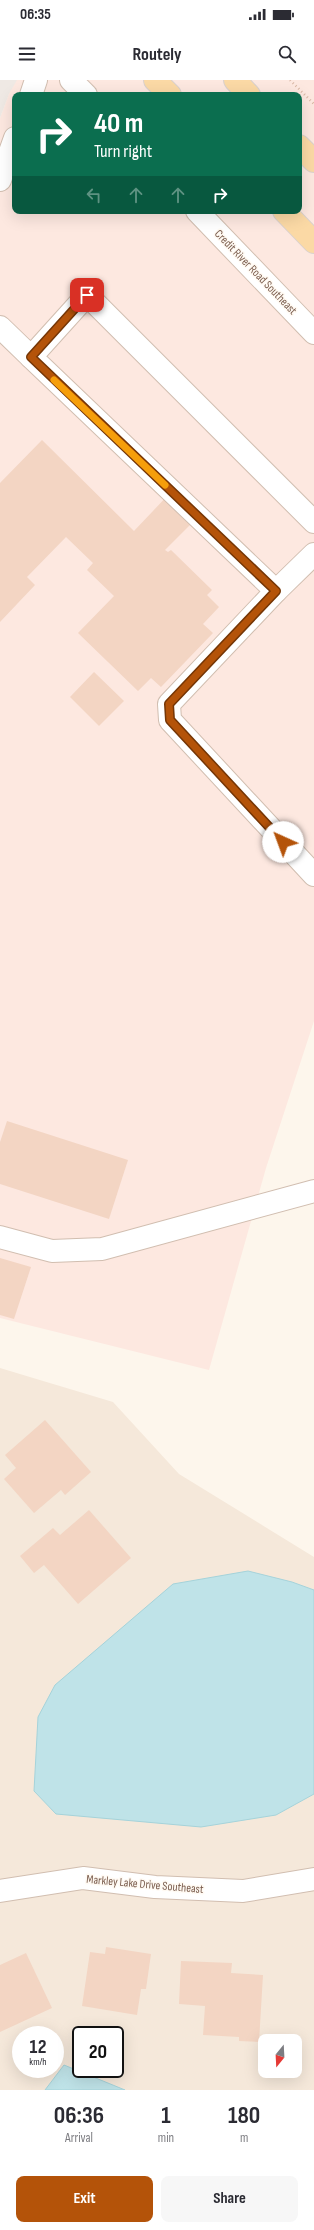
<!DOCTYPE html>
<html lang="en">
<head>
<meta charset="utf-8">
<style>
	body { margin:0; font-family:"Sofia Sans Condensed",sans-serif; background:#f7f7f7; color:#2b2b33; height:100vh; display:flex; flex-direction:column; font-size:15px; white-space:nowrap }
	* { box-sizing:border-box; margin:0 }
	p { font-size:13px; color:#7c7c81 }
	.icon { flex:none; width:22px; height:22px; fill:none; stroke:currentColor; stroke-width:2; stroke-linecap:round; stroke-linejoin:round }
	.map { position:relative; height:2010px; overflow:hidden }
	.sheet { display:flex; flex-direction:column; background:#fff; flex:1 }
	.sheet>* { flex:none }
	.top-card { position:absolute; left:12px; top:12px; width:290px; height:122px; border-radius:8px; box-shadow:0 4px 16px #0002; background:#0b6e4f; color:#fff; overflow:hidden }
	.needle { width:26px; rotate:198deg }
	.buttons { position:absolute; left:258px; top:1954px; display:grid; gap:8px }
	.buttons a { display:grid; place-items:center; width:44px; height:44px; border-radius:8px; background:#fff; box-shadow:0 4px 16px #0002; font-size:20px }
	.speed { position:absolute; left:12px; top:1946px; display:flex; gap:8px; font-size:20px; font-weight:700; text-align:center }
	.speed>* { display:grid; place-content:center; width:52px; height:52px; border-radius:50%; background:#fff; box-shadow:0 4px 16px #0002; line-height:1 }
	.speed small { font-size:10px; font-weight:400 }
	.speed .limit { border:2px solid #111; border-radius:6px; background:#fff; color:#111 }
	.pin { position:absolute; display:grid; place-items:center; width:34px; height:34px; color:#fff; margin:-17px; border-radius:8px; box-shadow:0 2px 6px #0006 }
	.me { position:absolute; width:44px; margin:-22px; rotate:317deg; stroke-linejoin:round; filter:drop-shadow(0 0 3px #0008) }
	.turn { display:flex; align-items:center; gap:14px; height:84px; padding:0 16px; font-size:18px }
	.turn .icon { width:52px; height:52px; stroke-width:2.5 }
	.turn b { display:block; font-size:28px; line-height:34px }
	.lanes { display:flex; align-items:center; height:38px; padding:0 16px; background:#0003; justify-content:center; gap:20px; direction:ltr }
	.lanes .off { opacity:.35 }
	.eta { display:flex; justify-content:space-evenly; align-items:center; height:68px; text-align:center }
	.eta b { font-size:24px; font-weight:700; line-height:28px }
	.primary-button { display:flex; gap:8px; margin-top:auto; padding:8px 16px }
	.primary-button a { flex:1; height:46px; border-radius:8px; background:#b45309; color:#fff; font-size:16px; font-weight:700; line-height:46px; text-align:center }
	.primary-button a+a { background:#f7f7f7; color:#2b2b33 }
	.status { display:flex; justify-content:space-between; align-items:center; height:28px; padding:0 20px; background:#fff; direction:ltr }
	.status svg { height:11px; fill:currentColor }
	header { display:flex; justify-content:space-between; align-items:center; height:52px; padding:0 16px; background:#fff; font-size:18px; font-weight:700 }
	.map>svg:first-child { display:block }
	.residential { fill:#f5e8da; fill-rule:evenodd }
	.commercial { fill:#fde8e0; fill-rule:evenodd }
	.industrial { fill:#efe9e4 }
	.water { fill:#bfe3e8; stroke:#a5d3da }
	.building { fill:#f3d5c3 }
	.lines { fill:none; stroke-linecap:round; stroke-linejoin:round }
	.minor-casing { stroke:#d1beb0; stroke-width:24 }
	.major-casing { stroke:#dad1cd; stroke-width:24 }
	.path { stroke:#d9b8a5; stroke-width:2.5; stroke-dasharray:1 3; stroke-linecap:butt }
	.minor { stroke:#fff; stroke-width:22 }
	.major { stroke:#fbd9a5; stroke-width:22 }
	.route-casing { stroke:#753606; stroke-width:10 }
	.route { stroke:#b45309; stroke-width:7 }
	.slow { stroke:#f59e0b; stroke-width:7 }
	.labels { text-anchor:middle; stroke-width:3; stroke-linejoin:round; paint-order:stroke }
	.street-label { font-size:12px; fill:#7a5c4d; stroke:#fffaf3 }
</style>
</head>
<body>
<div class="status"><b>06:35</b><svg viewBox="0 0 49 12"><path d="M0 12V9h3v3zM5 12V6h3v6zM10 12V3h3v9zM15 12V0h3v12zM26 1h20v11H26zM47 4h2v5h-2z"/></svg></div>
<header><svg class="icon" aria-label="menu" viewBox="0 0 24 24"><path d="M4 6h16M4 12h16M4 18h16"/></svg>Routely<svg class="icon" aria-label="search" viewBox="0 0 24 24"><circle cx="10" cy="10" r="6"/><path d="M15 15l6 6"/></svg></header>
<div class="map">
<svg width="314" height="2010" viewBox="0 0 314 2010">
	<rect width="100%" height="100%" fill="#fdf6ec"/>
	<path class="residential" d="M0,1288l113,34 66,72 135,83v533h-314zM21,1955h34v34h-34zM81,1955h34v34h-34zM265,1961h30v30h-30z"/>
	<path class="commercial" d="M14,0h300v941l-48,147 -57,202 -209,-52v-1200zM15,15h284v116h-284z"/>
	<polygon class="industrial" points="0,0 17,0 9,14 0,38"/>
	<g class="water">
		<polygon points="248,1491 292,1502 314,1510 314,1714 276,1735 201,1747 56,1734 34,1711 38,1637 55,1605 173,1504"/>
		<polygon points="64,1985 125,2010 45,2010"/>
	</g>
	<g class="building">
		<polygon points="42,360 134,451 171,412 197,438 165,470 168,472 171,470 212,510 207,515 219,527 203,544 213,553 161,607 151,598 138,611 78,553 114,516 87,490 93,483 66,457 27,497 35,505 0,542 0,403"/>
		<polygon points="94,592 124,621 99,646 70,617"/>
		<polygon points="7,1041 128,1080 109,1139 0,1104 0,1062"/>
		<polygon points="0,1178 31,1187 14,1239 0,1235"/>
		<polygon points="45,1340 91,1392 65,1415 61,1410 34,1433 4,1399 16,1388 5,1375"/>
		<polygon points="89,1430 131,1478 78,1524 44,1485 34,1493 20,1476 53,1448 60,1455"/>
		<polygon points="106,1867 151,1874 146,1909 141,1909 137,1935 82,1926 90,1872 105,1874"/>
		<polygon points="26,1873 52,1928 0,1952 0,1885"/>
		<polygon points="181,1881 232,1883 231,1893 263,1895 259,1962 239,1961 239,1957 203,1955 205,1926 179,1924"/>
	</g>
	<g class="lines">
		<g class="minor-casing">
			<g id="minor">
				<polyline points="71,0 86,15"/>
				<polyline points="31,15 36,0"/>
				<polyline points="0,100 15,58"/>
				<polyline points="197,131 314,253"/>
				<polyline points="0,247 31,277 87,215 314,442"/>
				<polyline points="31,277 276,511 314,474"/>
				<polyline points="276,511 169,624 170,640 314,795"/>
				<polyline points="0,1157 52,1171 102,1169 314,1111"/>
				<polyline points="0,1811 83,1798 155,1807 243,1811 314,1799"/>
			</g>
		</g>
		<g class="major-casing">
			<g id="major">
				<polyline points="155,0 170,15"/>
				<polyline points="235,0 249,15"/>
				<polyline points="299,66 314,81"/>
				<polyline points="284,131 314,162"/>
			</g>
		</g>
		<polyline class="path" points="290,0 314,24"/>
		<use href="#minor" class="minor"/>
		<use href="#major" class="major"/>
	</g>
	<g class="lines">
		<g class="route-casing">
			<polyline id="route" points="87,215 31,277 276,511 169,624 170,640 283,762"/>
		</g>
		<use href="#route" class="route"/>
		<polyline class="slow" points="54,300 165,405"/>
	</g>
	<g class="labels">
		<g class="street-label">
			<text transform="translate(256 192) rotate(46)" y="4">Credit River Road Southeast</text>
			<text transform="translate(145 1804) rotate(5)" y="4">Markley Lake Drive Southeast</text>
		</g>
	</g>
</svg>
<div class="buttons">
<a><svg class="needle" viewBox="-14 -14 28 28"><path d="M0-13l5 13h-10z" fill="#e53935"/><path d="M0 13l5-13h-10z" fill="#7c7c81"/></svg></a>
</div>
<div class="speed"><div>12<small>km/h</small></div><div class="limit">20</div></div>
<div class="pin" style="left:87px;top:215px;background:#d93025"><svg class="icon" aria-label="arrive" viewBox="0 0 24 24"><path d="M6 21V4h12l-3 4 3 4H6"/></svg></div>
<svg class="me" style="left:283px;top:762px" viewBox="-20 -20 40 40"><circle r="19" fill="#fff"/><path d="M0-13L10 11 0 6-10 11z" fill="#b45309"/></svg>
<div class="top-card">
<div class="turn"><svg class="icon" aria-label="right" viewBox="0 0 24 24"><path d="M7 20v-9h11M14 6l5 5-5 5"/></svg><div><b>40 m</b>Turn right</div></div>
<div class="lanes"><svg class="icon off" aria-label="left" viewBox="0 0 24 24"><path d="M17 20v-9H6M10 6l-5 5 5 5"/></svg><svg class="icon off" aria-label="ahead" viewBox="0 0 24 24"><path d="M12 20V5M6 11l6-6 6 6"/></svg><svg class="icon off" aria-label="ahead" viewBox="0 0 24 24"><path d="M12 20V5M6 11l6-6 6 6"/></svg><svg class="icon" aria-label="right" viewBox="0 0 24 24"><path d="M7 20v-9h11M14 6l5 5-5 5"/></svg></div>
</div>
</div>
<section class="sheet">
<div class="eta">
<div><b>06:36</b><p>Arrival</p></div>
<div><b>1</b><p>min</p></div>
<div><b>180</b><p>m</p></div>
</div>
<div class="primary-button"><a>Exit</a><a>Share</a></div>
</section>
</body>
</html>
